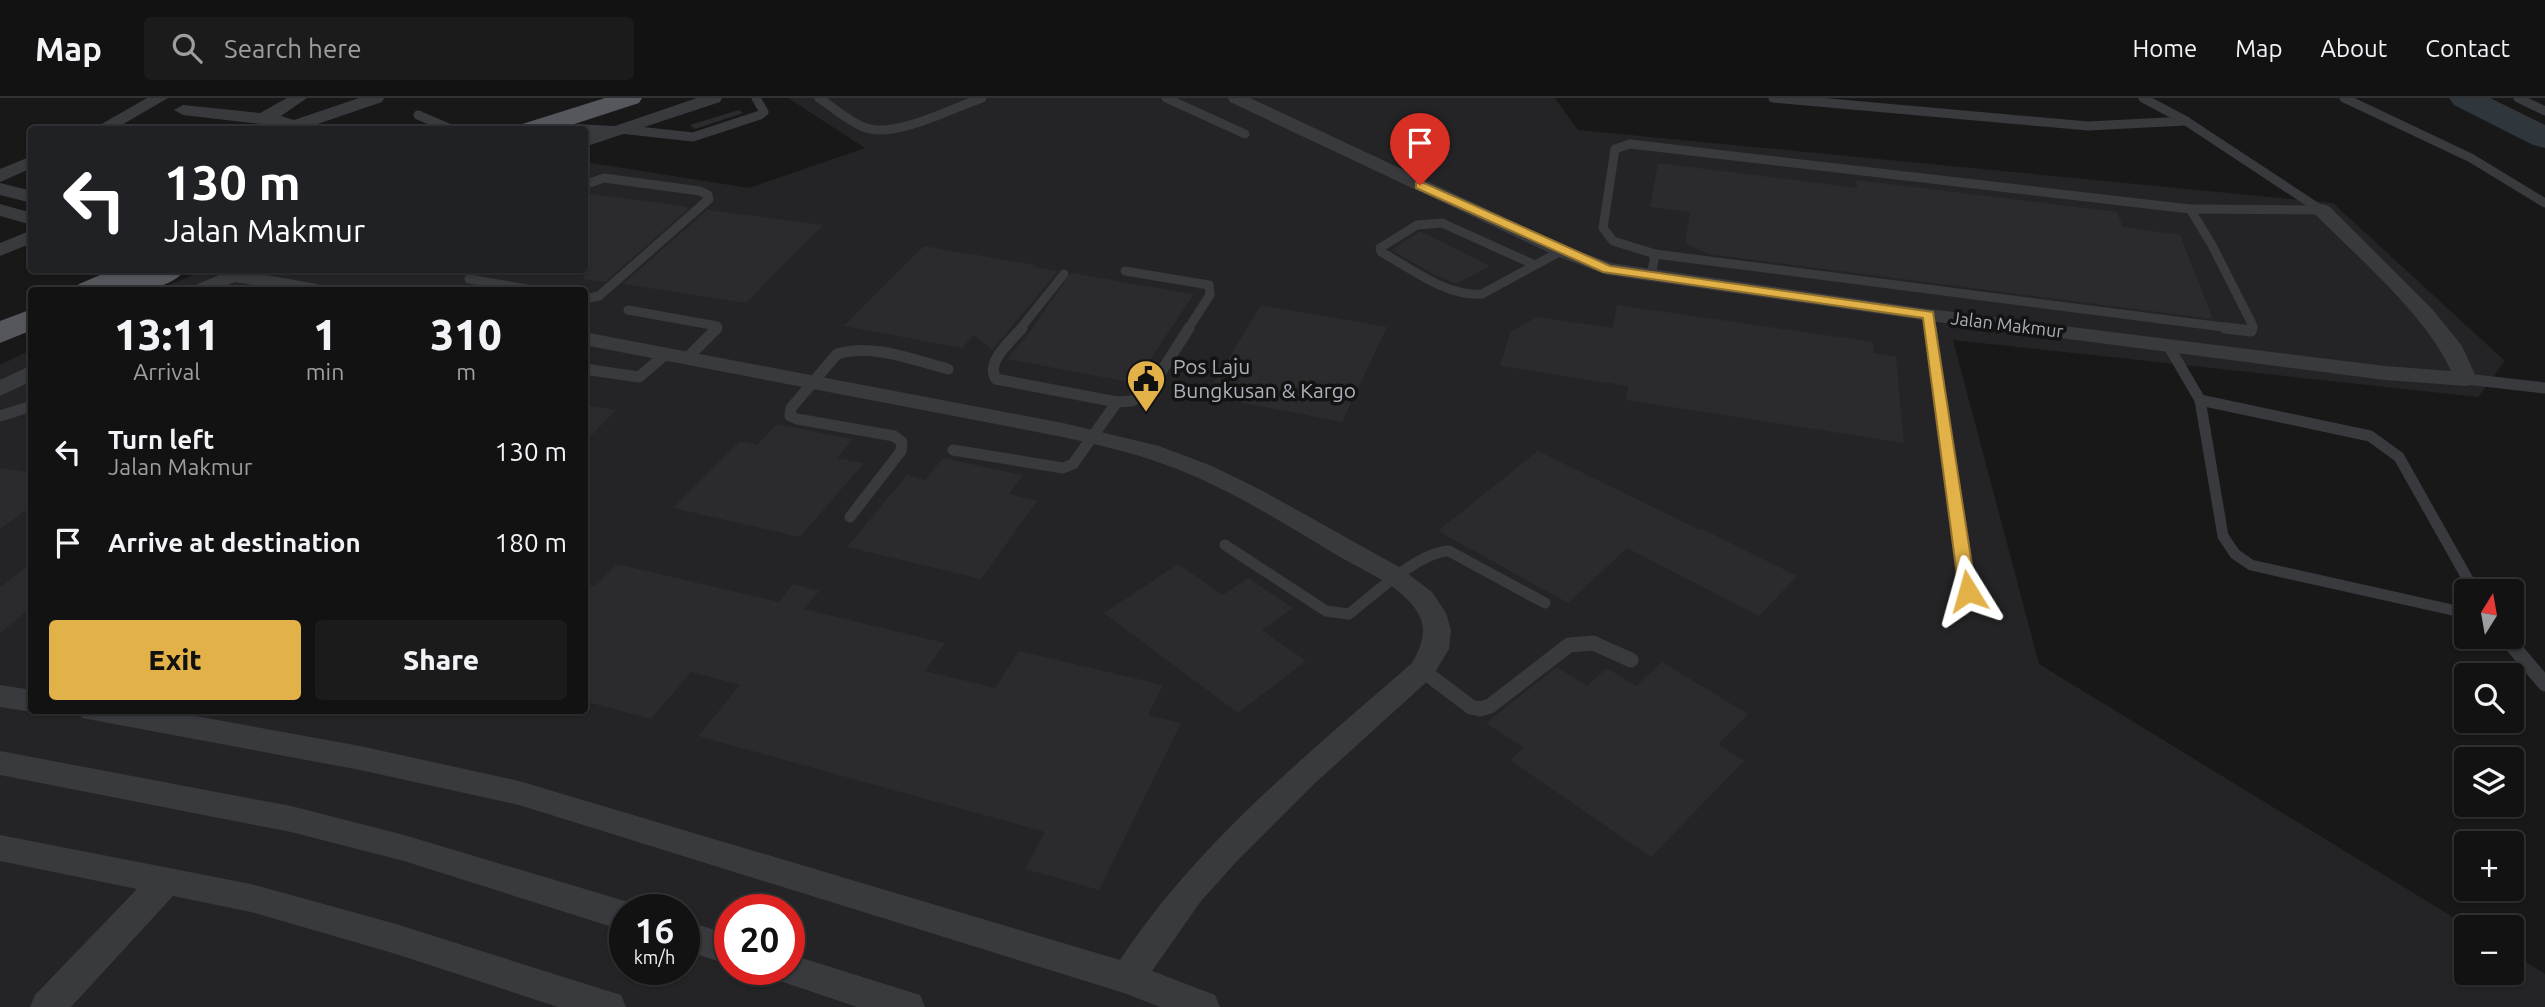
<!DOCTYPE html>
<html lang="en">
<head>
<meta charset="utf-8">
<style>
	body { margin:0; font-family:Ubuntu,sans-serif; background:#1b1b1c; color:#f1f3f6; height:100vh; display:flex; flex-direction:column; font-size:26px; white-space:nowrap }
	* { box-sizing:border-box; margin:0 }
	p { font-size:23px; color:#9c9ea0 }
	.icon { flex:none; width:38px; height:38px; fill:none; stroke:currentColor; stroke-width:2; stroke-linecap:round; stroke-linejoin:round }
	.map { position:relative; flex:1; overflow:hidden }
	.side { position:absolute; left:28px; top:189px; width:560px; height:427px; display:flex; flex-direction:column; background:#121213; border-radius:7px; box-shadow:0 2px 5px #0004,0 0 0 2px #313233 }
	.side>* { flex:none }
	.hud { position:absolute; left:28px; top:28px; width:560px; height:147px; border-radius:7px; box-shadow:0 2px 5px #0004,0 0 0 2px #313233; background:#202124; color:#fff; overflow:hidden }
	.needle { width:46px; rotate:11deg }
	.fabs { position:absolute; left:2454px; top:481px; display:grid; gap:14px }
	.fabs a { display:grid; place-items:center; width:70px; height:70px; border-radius:7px; background:#121213; box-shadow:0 2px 5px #0004,0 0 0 2px #313233; font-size:35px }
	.speed { position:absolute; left:609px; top:796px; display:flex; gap:14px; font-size:35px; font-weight:700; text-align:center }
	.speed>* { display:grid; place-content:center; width:91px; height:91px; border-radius:50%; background:#121213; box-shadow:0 2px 5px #0004,0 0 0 2px #313233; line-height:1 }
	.speed small { font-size:18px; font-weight:400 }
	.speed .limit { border:10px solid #d22; background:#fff; color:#111 }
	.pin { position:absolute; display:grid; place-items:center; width:60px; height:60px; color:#fff; margin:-72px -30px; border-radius:50% 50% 50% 0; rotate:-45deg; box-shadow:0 0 7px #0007 }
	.pin .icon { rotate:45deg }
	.me { position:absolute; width:77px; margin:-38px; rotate:352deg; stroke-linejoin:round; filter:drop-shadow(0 0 5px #0008) }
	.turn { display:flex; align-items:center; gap:24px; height:147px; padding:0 21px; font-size:32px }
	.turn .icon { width:91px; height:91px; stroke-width:2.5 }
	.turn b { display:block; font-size:49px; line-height:60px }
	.eta { display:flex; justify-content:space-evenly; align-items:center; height:119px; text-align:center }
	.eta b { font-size:42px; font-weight:800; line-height:49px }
	.primary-button { display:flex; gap:14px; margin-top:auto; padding:14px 21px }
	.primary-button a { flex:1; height:80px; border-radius:7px; background:#e2b147; color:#111; font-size:28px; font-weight:800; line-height:80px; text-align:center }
	.primary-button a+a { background:#1b1b1c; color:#f1f3f6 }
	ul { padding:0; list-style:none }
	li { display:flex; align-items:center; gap:21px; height:91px; padding:0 21px }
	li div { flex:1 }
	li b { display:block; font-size:26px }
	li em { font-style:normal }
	header { display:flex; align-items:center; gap:42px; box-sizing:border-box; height:98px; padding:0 35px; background:#121213; border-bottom:2px solid #313233 }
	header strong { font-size:33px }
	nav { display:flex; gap:38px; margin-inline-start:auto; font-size:24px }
	.search { width:490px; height:63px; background:#1b1b1c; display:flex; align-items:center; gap:18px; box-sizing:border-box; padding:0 24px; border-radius:7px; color:#9c9ea0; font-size:26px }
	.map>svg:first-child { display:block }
	.built { fill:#242426; fill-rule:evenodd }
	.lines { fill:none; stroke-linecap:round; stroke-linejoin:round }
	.river { fill:#2f363c; fill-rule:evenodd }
	.building { fill:#2b2b2d }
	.lane-far2 { stroke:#393a3e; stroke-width:9 }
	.lane-far1 { stroke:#393a3e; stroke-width:11 }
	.lane { stroke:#393a3e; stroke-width:15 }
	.street { fill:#393a3e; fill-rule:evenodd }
	.primary { fill:#55575d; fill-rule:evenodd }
	.route { fill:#e2b147; stroke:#93732e; stroke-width:2 }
	.labels { text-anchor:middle; stroke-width:7; stroke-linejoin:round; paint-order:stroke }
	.far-street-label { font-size:18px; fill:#abafb8; stroke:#131314 }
	.poi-label { font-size:21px; fill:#abafb8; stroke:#131314; text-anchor:start }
</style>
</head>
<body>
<header>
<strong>Map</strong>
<div class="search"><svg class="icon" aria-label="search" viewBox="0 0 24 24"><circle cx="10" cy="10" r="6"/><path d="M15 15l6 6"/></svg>Search here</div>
<nav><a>Home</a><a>Map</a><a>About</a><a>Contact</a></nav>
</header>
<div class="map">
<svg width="2545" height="909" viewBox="0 0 2545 909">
	<rect width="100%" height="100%" fill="#181819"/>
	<path class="built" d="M788,0h767l23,32 755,73 172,158 -27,36 -525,-57 86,324 430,263 -3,1v45h45v-20l34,21v33h-2545v-642l31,-15 1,360h552v-420h-427l48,-20h379l1,-108 164,26 116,-40zM625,812h59v60h-59zM730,812h59v60h-59z"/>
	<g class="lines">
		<polygon class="river" points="2449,0 2490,0 2545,27 2545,50 2533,47 2454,7"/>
	</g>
	<g class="building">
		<polygon points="739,12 743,15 695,31 690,27"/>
		<polygon points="1658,65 1857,90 1856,82 2117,114 2123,129 2180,137 2213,221 1708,156 1685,145 1690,114 1650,109"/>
		<polygon points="584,95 683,108 689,110 605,184 584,181"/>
		<polygon points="707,112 823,127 746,205 623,186"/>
		<polygon points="1419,134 1422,134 1490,168 1456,186 1433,176 1391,152"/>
		<polygon points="924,148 1036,167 1034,169 1058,173 992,252 974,237 962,250 844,228"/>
		<polygon points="1071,175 1194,196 1134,285 1007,261 1028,236"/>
		<polygon points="1261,207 1387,229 1342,324 1206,298"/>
		<polygon points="1617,207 1873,244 1874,255 1896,258 1904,345 1626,302 1628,288 1500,268 1510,234 1537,219 1613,230"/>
		<polygon points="584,307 616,312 584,345"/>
		<polygon points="777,326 853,341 837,360 864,365 800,439 673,410 740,343 757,347"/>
		<polygon points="1538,353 1700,432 1702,431 1797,478 1759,518 1627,450 1568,505 1438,433"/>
		<polygon points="943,360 1023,377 1009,396 1037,403 981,481 847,449 907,377 925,382"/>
		<polygon points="0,370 32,375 32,408 0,431"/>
		<polygon points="32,465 32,509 0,535 0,489"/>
		<polygon points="617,466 779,504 793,486 819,493 804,511 945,545 925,573 995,590 1019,553 1163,587 1148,617 1181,625 1099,792 1025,771 1045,734 698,638 740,587 691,574 651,621 584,603 584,486 595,488"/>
		<polygon points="1178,466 1223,497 1248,480 1293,510 1262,532 1306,563 1238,615 1104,515"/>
		<polygon points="1662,564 1748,616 1718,646 1744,663 1651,759 1510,662 1524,650 1486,625 1557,569 1587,588 1607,570 1636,588"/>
	</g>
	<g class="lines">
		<g class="lane-far2">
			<path d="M819,0c15,10 30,24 47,30 30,10 87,-20 116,-30"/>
			<polyline points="1166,0 1245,36"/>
			<polyline points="1773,0 2088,28 2186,23"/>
			<polyline points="2143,0 2186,23 2321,112"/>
			<polyline points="2344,0 2471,60 2545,105"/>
			<polyline points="2518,0 2545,13"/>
			<polyline points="418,17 453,32"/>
			<polyline points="620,31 693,39 760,17 764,14 756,0"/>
			<polyline points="584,87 604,80 700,93 708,97 709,101 599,198 584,201"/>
			<polyline points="1655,156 1613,143 1603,130 1615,51 1630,46 2190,111"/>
			<path d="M1535,167l-93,-42 -25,2 -37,23 1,4c30,16 66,45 101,42l79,-43"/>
			<polyline points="474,172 469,181 533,192"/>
			<polyline points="1125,173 1209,187 1210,197 1188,231"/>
			<polyline points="1651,179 1655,156 2239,231"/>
			<polyline points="628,212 717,228 717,231"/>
			<polyline points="1929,217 1931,231"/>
			<polyline points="1020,231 1064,176"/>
			<polyline points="2252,231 2253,228 2212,147 2190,111 2322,112"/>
		</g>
		<g class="lane-far1">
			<path d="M1022,230c-11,13 -37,34 -26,51l121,23"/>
			<polyline points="1931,230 1967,493"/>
			<polyline points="2225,230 2251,233 2252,230"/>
			<polyline points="2168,247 2200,302 2370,338 2399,359 2475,494"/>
			<polyline points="688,259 717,230"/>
			<polyline points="584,271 639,279 667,255"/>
			<polyline points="2466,281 2545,290"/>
			<polyline points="2200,302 2223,438 2235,456 2251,467 2466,515"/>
			<polyline points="0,318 32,308"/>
			<polyline points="953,352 1063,370 1073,366 1117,304 1132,303 1149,293 1189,230"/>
			<path d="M850,419l51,-66 1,-9 -8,-6 -97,-17 -7,-3 1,-8 46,-54c36,-11 76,6 111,15"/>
			<path d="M1225,447l101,66 23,3c23,-18 71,-63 100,-63l96,52"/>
		</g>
		<g class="lane">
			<polyline points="2505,539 2545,586"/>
			<polyline points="1422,572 1471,609 1480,611 1490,608 1569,547 1593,545 1631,562"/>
		</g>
		<g class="street">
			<polygon points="147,0 168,0 113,32 91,32"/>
			<polygon points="287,0 307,0 281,18 294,22 359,0 384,0 382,4 300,32 273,32 277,28 183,17 174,12 183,7 260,15"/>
			<polygon points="697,0 722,0 720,4 584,49 584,38 591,36 584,36 584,32 527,32 525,29 534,24 615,28"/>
			<path d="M1228,0h22l318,149 43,16 318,46 456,57 66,5c-24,-55 -93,-113 -136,-157l-3,-4 10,-6 7,2 104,104 29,36 15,33 -3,5 -8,2 -81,-6 -456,-59 -322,-46 -53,-20 -324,-153z"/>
			<polygon points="32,58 32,70 0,84 0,71"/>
			<polygon points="0,85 32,93 32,105 0,97"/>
			<polygon points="0,106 32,115 32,127 0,118"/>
			<polygon points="32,132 32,145 0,158 0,145"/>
			<polygon points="231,172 257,172 255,175 317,186 324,188 327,192 283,192 235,184 216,192 190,192 193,188"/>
			<path d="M584,234l479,91 96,23 53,20 51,25 136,76 33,25 14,21 5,17 -2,19 -17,28 -119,108 -76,76 -36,40 -49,70 63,24 5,12h-60l-36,-14 -605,-188 -159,-35 -278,-52 -4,-8h85l197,36 159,35 601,179c78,-118 187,-205 292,-297 9,-16 16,-33 6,-50 -16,-27 -52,-41 -78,-56 -56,-33 -112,-70 -174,-92 -34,-13 -68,-20 -103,-28l-479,-92z"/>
			<polygon points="32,267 32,283 0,298 0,282"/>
			<polygon points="0,587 32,592 32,612 37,612 32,614 0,609"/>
			<polygon points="0,653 291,708 404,737 625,803 637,808 639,812 625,812 625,833 404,763 291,734 0,677"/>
			<polygon points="0,737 251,786 396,826 608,893 621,897 626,909 558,909 396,856 251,814 173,798 71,909 30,909 35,897 137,791 0,763"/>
			<polygon points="684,822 730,837 730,867 684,852"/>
			<polygon points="789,856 920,897 925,909 857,909 777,882 772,872 789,872"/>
		</g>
		<g class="primary">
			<polygon points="605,0 642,0 639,5 556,32 516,32 519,27"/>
			<path d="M112,172h73c-18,26 -82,23 -110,20l4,-6z"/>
			<polygon points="32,211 32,232 0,245 0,223"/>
		</g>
	</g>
	<polygon class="route" points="1416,85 1424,85 1610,168 1933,214 1976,493 1973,497 1968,498 1959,493 1923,220 1603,174 1416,90"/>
	<defs>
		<g id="civic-pin" transform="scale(2.0125)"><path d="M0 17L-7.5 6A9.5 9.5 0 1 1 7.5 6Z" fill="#e2b147" stroke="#131314"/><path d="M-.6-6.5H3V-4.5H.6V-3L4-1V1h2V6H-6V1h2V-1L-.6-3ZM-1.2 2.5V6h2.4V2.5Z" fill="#111"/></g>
	</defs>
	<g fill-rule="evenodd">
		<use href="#civic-pin" x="1146" y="281"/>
	</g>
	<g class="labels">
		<g class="far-street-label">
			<text transform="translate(2007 227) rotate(7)" y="6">Jalan Makmur</text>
		</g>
		<g class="poi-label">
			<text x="1173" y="276">Pos Laju<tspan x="1173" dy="24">Bungkusan &amp; Kargo</tspan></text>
		</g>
	</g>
</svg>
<div class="fabs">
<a><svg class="needle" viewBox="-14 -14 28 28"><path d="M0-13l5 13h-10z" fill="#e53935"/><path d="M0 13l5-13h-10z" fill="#9c9ea0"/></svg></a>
<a><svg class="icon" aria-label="search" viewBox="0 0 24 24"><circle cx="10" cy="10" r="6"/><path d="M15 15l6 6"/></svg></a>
<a><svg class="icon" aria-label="layers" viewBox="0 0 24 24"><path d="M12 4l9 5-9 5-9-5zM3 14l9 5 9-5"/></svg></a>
<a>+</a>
<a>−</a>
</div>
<div class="speed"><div>16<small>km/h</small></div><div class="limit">20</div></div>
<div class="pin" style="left:1420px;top:87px;background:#d93025"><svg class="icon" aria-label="arrive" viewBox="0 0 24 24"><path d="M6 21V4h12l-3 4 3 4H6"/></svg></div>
<svg class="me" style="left:1968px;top:493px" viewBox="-20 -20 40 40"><path d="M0-17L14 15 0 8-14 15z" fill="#e2b147" stroke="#fff" stroke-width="4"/></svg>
<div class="hud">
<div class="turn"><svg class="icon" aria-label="left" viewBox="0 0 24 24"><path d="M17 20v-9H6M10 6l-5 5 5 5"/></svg><div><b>130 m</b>Jalan Makmur</div></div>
</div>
<section class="side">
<div class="eta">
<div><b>13:11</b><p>Arrival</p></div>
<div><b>1</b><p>min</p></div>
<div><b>310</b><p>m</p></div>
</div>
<ul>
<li><svg class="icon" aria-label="left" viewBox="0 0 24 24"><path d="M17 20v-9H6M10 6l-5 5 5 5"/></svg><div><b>Turn left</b><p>Jalan Makmur</p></div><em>130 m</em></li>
<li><svg class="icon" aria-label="arrive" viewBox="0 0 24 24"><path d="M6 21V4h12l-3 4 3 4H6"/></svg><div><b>Arrive at destination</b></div><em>180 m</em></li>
</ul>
<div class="primary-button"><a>Exit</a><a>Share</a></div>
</section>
</div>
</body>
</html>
